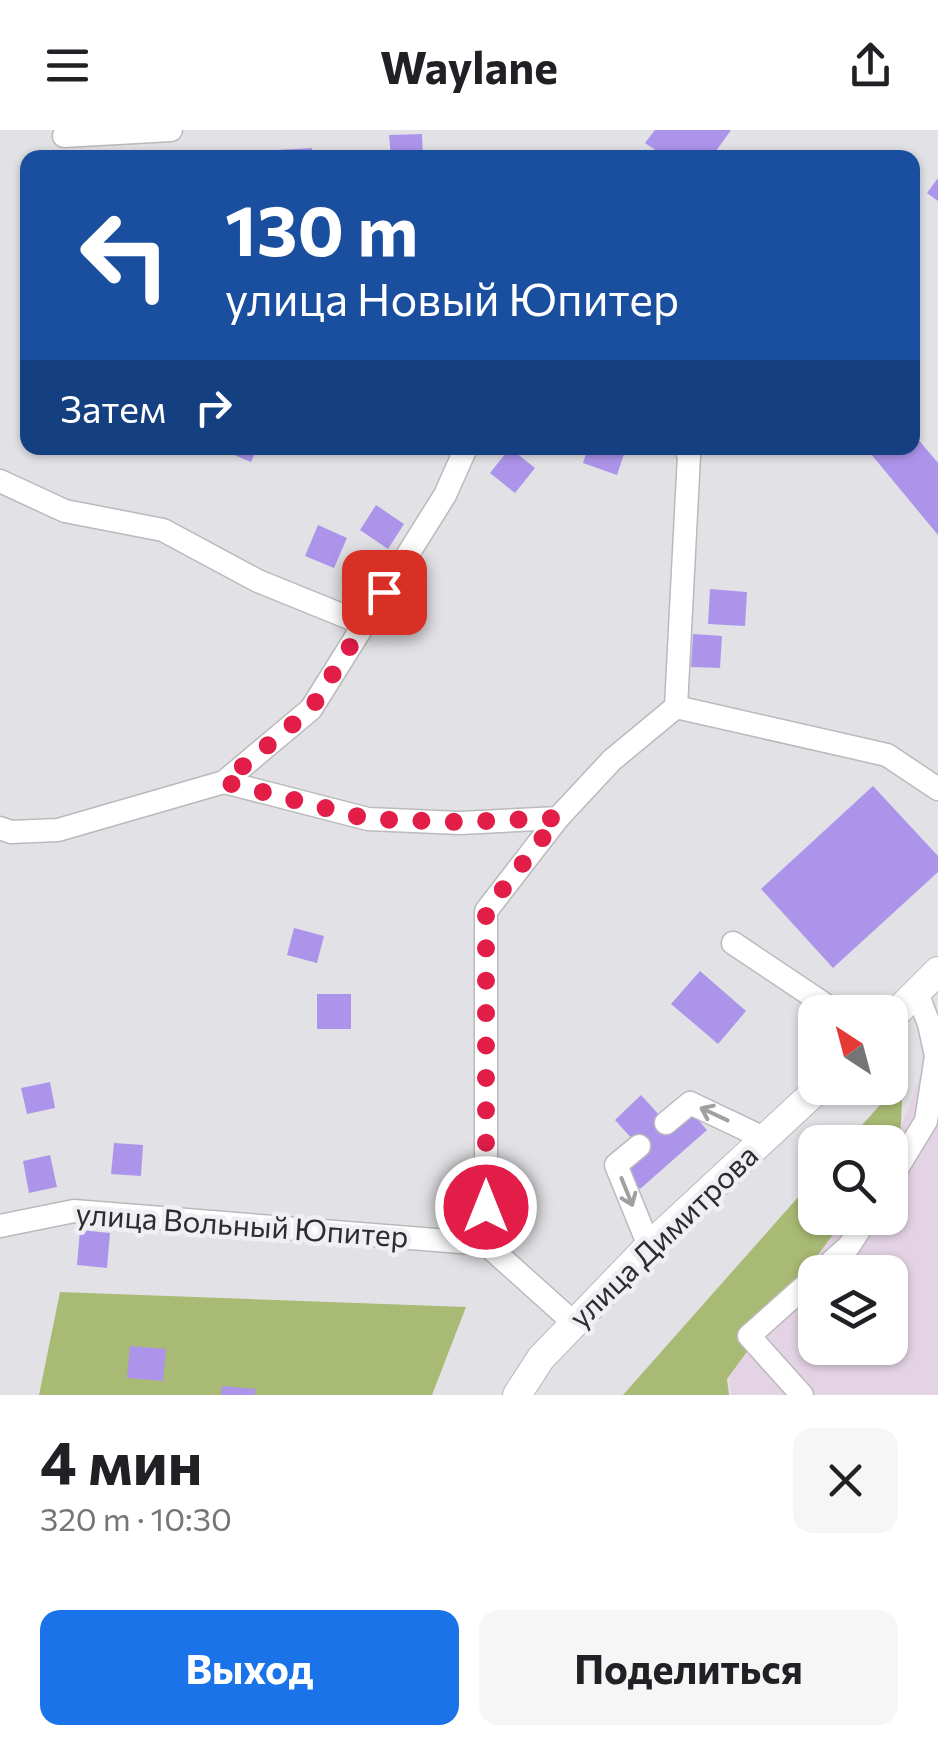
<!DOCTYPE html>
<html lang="ru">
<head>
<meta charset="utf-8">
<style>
	body { margin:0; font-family:Commissioner,sans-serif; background:#f6f6f6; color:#202124; height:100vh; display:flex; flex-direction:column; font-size:38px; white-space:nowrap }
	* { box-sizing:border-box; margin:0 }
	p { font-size:32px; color:#757577 }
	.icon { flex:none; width:55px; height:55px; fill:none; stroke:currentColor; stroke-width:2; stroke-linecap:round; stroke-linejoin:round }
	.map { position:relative; height:1265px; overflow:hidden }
	.side { display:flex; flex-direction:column; background:#fff; flex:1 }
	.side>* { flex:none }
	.banner { position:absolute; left:20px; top:20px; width:900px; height:305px; border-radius:20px; box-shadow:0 2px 8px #0004; background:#1a4fa0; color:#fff; overflow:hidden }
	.needle { width:65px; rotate:324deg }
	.tools { position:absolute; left:798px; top:865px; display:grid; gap:20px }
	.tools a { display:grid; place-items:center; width:110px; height:110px; border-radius:20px; background:#fff; box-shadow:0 2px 8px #0004; font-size:50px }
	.pin { position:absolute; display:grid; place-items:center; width:85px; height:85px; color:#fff; margin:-42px; border-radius:20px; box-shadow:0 5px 15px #0006 }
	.me { position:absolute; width:110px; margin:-55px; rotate:0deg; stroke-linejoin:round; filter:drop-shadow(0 0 8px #0008) }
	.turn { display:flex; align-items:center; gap:35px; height:210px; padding:0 40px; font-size:45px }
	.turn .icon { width:130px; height:130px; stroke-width:2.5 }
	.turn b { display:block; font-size:70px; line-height:85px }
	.then { display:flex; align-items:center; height:95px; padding:0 40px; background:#0003; gap:20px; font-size:38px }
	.round { display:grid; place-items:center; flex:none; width:105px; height:105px; border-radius:20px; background:#f6f6f6 }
	.overview { display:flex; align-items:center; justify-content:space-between; height:170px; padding:0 40px }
	h1 { font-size:60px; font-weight:700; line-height:75px }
	.primary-button { display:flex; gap:20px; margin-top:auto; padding:20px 40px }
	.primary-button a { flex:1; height:115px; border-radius:20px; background:#1a73e8; color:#fff; font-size:40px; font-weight:700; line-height:115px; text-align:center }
	.primary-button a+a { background:#f6f6f6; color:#202124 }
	header { display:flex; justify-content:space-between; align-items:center; height:130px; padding:0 40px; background:#fff; font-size:45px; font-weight:700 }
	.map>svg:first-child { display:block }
	.medical { fill:#e4d3e4; fill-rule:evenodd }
	.green { fill:#a9ba74 }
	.building { fill:#ad94eb }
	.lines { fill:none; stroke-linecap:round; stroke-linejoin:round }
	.minor-casing { stroke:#bababd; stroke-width:25 }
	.major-casing { stroke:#bababd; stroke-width:30 }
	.minor { stroke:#fff; stroke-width:22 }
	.major { stroke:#fff; stroke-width:28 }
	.oneway { stroke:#a0a0a1 }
	.route { stroke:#e11d48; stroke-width:18; stroke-dasharray:0 32.4 }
	.labels { text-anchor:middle; stroke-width:9; stroke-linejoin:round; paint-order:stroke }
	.street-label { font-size:30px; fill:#2d2d2e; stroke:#f0eff4 }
</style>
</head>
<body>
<header><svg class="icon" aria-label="menu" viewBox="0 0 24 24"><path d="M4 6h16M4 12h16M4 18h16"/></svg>Waylane<svg class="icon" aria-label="share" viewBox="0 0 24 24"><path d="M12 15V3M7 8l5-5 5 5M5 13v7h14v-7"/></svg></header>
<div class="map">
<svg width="938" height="1265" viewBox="0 0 938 1265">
	<rect width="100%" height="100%" fill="#e2e2e6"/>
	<path class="medical" d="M938,929v336h-206l-11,-63 120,-114h49v-60l30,-82zM815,1142h75v76h-75z"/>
	<g class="green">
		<polygon points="903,949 900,1013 890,1027 890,1012 847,1012"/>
		<polygon points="815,1048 815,1088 845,1088 727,1249 729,1265 623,1265"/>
		<polygon points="60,1162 466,1177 432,1265 39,1265"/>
	</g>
	<g class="building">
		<polygon points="655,0 731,0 711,28 662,28 663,25 645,13"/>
		<polygon points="422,4 423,28 391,28 389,5"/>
		<polygon points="312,18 313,28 276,28 276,20"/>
		<polygon points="938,48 938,71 927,63"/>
		<polygon points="912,302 938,333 938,405 866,318 912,318"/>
		<polygon points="218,318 257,318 251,332"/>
		<polygon points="510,318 535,338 515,363 490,343"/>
		<polygon points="588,318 626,318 617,345 583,333"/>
		<polygon points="376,375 404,394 388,419 360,400"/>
		<polygon points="318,395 347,408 334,438 305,426"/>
		<polygon points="710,459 747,462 745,496 708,494"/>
		<polygon points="693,504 722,506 720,538 691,537"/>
		<polygon points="873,656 938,726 938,742 833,838 761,759"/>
		<polygon points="294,798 324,806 317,833 287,825"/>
		<polygon points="700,841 746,881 718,914 671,874"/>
		<rect x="317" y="864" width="34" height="35"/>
		<polygon points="50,952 55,978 27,984 21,958"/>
		<polygon points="641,965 669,996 688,978 707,1000 640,1059 622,1039 643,1021 615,990"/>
		<polygon points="114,1013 143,1015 141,1046 111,1044"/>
		<polygon points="50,1025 57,1057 29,1063 23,1031"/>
		<polygon points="519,1077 519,1111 492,1111 492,1078"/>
		<polygon points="80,1100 110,1103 107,1138 77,1135"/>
		<polygon points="130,1216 166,1219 163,1251 127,1248"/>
		<polygon points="222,1256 256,1259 255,1265 221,1265"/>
	</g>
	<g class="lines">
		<g class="minor-casing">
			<g id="minor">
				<polyline points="64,6 171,0"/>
				<polyline points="685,318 689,325 676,577 887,625 938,659"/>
				<polyline points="0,351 65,381 163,400 258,451 364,494"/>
				<polyline points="224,652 368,689 460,693 558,688 612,630 676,577"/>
				<polyline points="558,688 486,781 486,1114 574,1193"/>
				<polyline points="0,698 11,702 58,700 224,652 311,579 445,365 466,318"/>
				<polyline points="733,813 836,882"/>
				<polyline points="666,993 690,973 766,1009"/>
				<polyline points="639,1016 616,1035 649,1116"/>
				<polyline points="890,1050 926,991 936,926 929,894 917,863"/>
				<polyline points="0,1096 74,1081 486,1114"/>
				<polyline points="820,1142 849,1116 867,1088"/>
				<polyline points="802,1265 749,1206 815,1147"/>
			</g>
		</g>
		<g class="major-casing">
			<g id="major">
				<polyline points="890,889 938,841"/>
				<polyline points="517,1265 541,1228 649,1116 819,958"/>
			</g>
		</g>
		<use href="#minor" class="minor"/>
		<use href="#major" class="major"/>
	</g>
	<defs><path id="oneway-shaft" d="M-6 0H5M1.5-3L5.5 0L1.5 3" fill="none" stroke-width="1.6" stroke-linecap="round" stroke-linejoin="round" transform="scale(2.5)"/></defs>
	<g class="oneway">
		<use href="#oneway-shaft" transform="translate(714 984) rotate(-155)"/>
		<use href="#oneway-shaft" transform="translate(627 1062) rotate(68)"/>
	</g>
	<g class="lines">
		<polyline class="route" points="384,462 311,579 224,652 368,689 460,692 558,688 486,781 486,1077"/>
	</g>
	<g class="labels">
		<g class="street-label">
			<text transform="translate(242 1096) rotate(4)" y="10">улица Вольный Юпитер</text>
			<text transform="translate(664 1107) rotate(-44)" y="10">улица Димитрова</text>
		</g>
	</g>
</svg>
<div class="tools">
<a><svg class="needle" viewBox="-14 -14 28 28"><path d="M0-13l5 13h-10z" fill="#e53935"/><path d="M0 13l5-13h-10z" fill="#757577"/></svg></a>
<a><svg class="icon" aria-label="search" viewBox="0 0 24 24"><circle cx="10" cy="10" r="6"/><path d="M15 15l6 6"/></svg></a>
<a><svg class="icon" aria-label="layers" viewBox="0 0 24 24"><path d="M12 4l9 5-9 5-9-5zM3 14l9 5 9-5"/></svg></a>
</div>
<div class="pin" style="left:384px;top:462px;background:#d93025"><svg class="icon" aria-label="arrive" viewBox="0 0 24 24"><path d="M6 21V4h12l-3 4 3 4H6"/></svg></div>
<svg class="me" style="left:486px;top:1077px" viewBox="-20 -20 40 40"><circle r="17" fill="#e11d48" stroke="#fff" stroke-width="3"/><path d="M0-11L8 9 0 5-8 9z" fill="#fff"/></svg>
<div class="banner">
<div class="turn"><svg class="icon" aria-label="left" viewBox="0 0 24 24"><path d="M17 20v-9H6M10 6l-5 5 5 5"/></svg><div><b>130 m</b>улица Новый Юпитер</div></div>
<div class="then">Затем<svg class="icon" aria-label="right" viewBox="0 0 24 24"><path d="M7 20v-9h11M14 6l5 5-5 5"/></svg></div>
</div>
</div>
<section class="side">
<div class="overview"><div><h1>4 мин</h1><p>320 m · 10:30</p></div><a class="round"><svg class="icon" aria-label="close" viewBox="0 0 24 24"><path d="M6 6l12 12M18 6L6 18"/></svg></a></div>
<div class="primary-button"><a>Выход</a><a>Поделиться</a></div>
</section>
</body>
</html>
